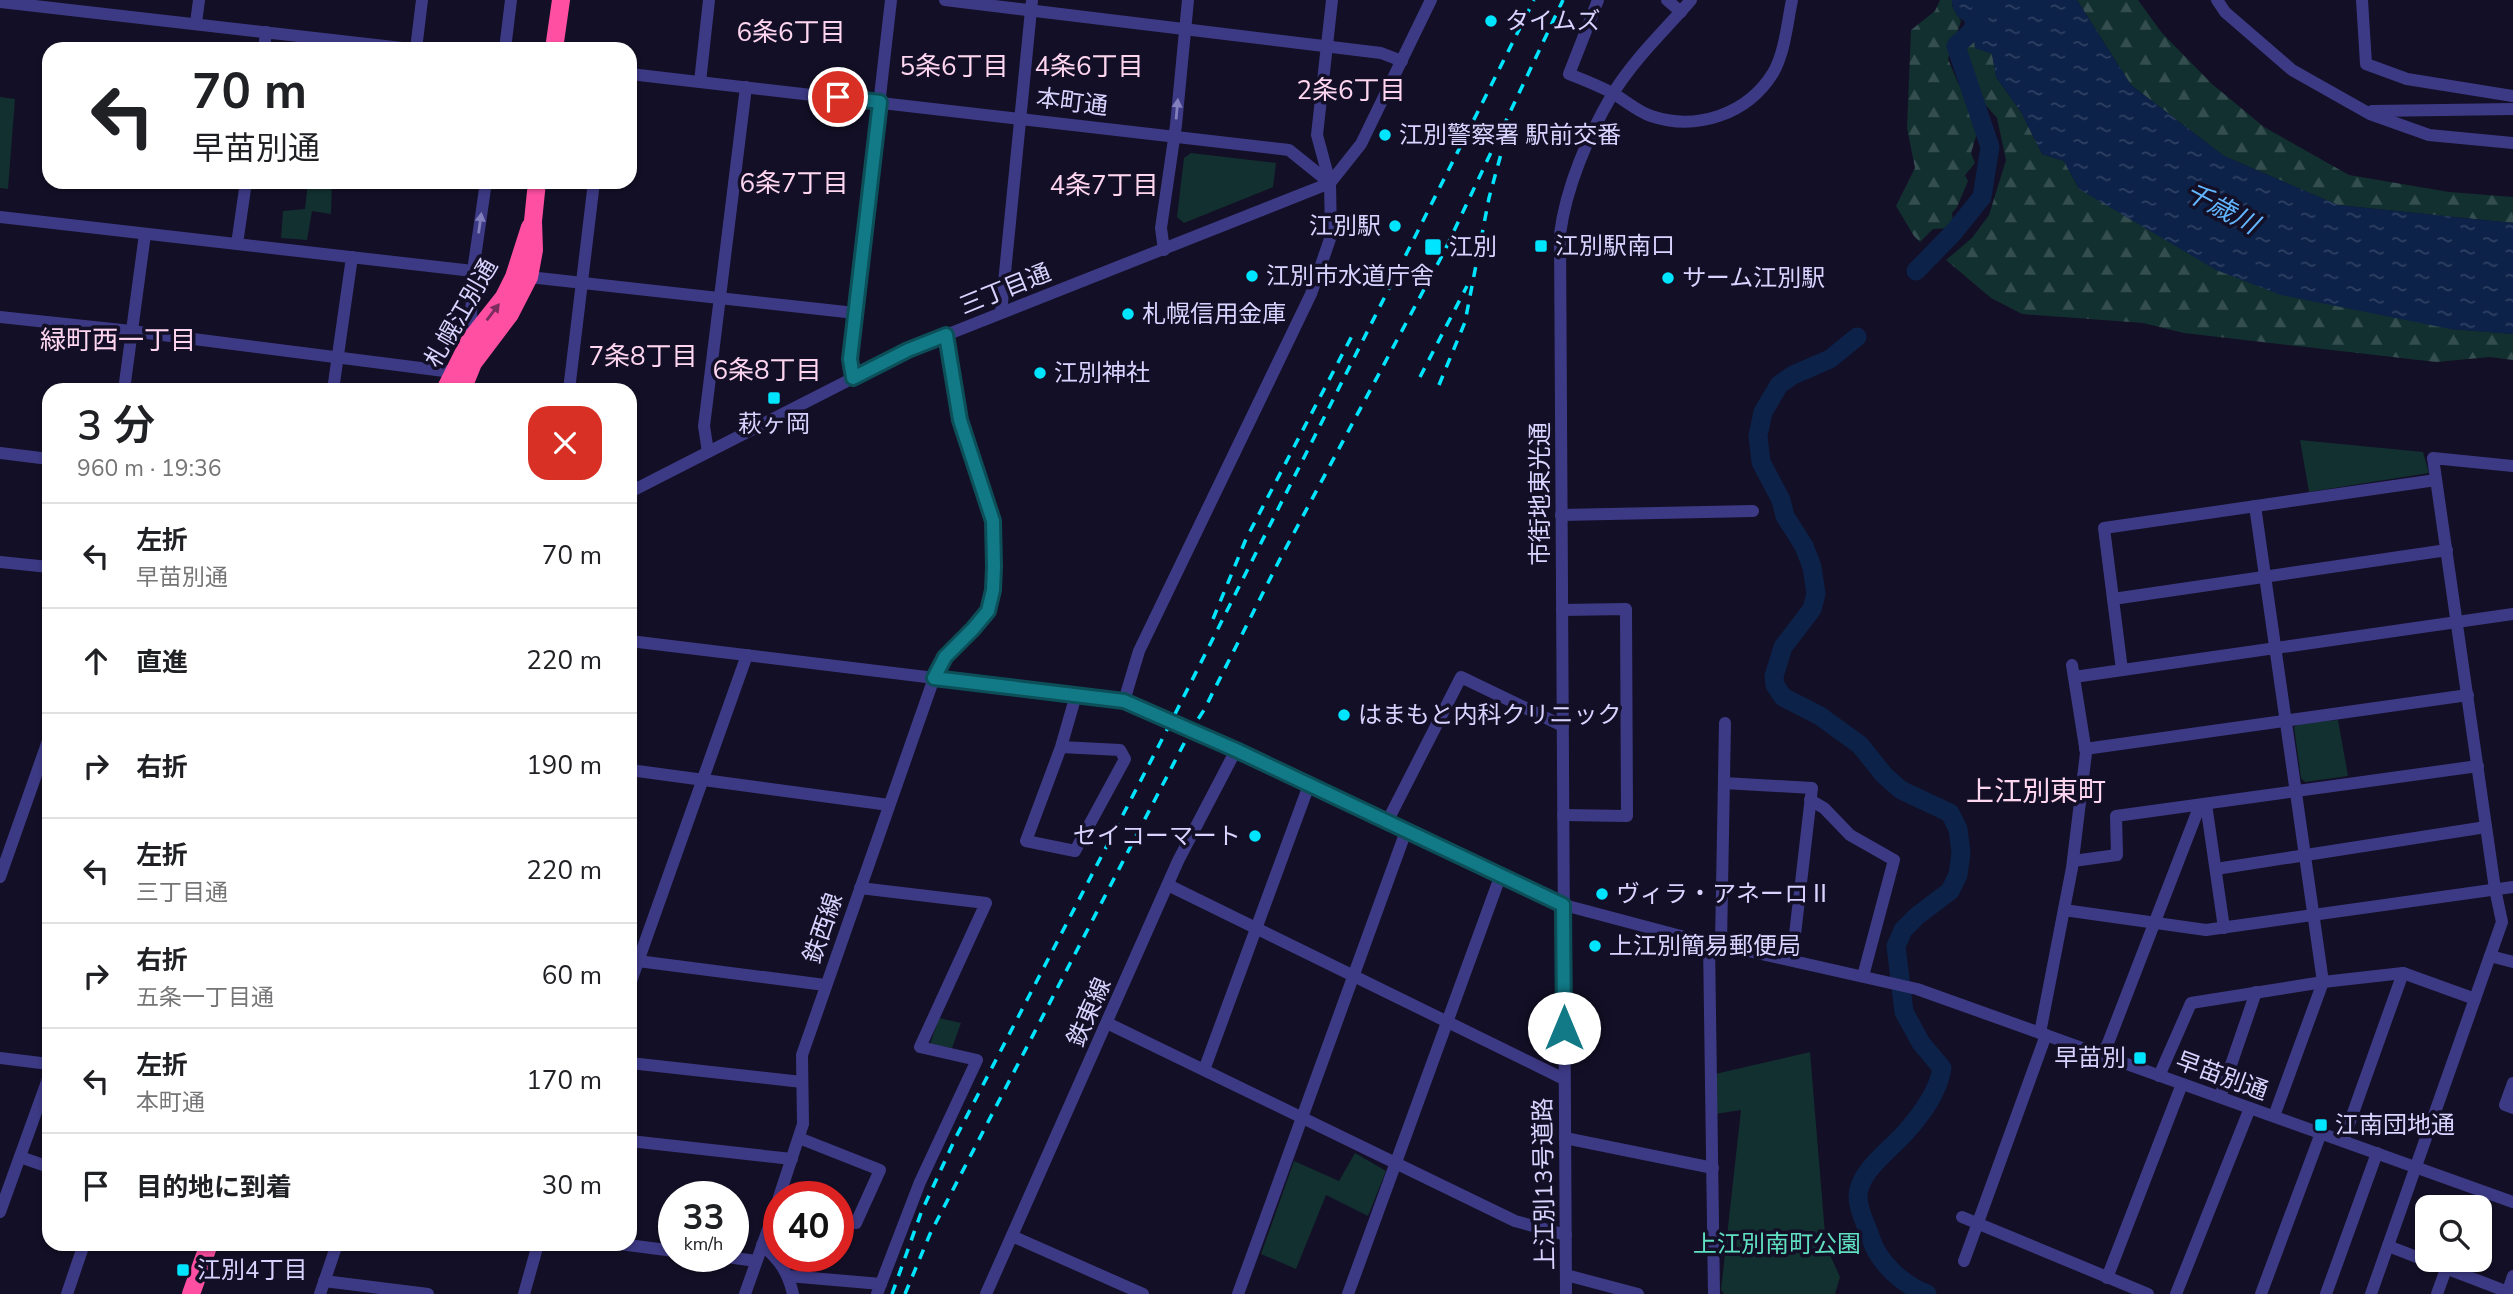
<!DOCTYPE html>
<html lang="ja">
<head>
<meta charset="utf-8">
<style>
	body { margin:0; font-family:"Nunito Sans","Noto Sans JP",sans-serif; background:#f6f6f6; color:#202124; height:100vh; display:flex; flex-direction:column; font-size:26px; white-space:nowrap }
	* { box-sizing:border-box; margin:0 }
	p { font-size:23px; color:#757577 }
	.icon { flex:none; width:38px; height:38px; fill:none; stroke:currentColor; stroke-width:2; stroke-linecap:round; stroke-linejoin:round }
	.map { position:relative; flex:1; overflow:hidden }
	.panel { position:absolute; left:42px; top:383px; width:595px; height:868px; display:flex; flex-direction:column; background:#fff; border-radius:21px; box-shadow:0 2px 5px #0004 }
	.panel>* { flex:none }
	.hud { position:absolute; left:42px; top:42px; width:595px; height:147px; border-radius:21px; box-shadow:0 2px 5px #0004; background:#fff; color:#202124; overflow:hidden }
	.tools { position:absolute; left:2415px; top:1195px; display:grid; gap:14px }
	.tools a { display:grid; place-items:center; width:77px; height:77px; border-radius:14px; background:#fff; box-shadow:0 2px 5px #0004; font-size:35px }
	.speed { position:absolute; left:658px; top:1181px; display:flex; gap:14px; font-size:35px; font-weight:700; text-align:center }
	.speed>* { display:grid; place-content:center; width:91px; height:91px; border-radius:50%; background:#fff; box-shadow:0 2px 5px #0004; line-height:1 }
	.speed small { font-size:18px; font-weight:400 }
	.speed .limit { border:10px solid #d22; background:#fff; color:#111 }
	.pin { position:absolute; display:grid; place-items:center; width:60px; height:60px; color:#fff; margin:-30px; border:4px solid #fff; border-radius:50%; box-shadow:0 2px 7px #0007 }
	.me { position:absolute; width:77px; margin:-38px; rotate:0deg; stroke-linejoin:round; filter:drop-shadow(0 0 5px #0008) }
	.turn { display:flex; align-items:center; gap:24px; height:147px; padding:0 35px; font-size:32px }
	.turn .icon { width:91px; height:91px; stroke-width:2.5 }
	.turn b { display:block; font-size:49px; line-height:60px }
	.round { display:grid; place-items:center; flex:none; width:74px; height:74px; border-radius:21px; background:#f6f6f6 }
	.summary { display:flex; align-items:center; justify-content:space-between; height:119px; padding:0 35px }
	h1 { font-size:42px; font-weight:600; line-height:52px }
	ul { padding:0; list-style:none }
	li { display:flex; align-items:center; gap:21px; height:105px; padding:0 35px; border-top:2px solid #e0e0e0 }
	li div { flex:1 }
	li b { display:block; font-size:26px }
	li em { font-style:normal }
	.map>svg:first-child { display:block }
	.green { fill:#12302f }
	.forest { fill:url(#forest-firs) }
	.water { fill:url(#water-ripples) }
	.lines { fill:none; stroke-linecap:round; stroke-linejoin:round }
	.river { stroke:#0c2248; stroke-width:19 }
	.minor { stroke:#3d3a85; stroke-width:12 }
	.highway { stroke:#ff4fa3; stroke-width:18 }
	.rail { stroke:#00e5ff; stroke-width:3.5; stroke-dasharray:10 9; stroke-linecap:butt }
	.oneway { fill:#837fbc }
	.oneway2 { fill:#7d2c5e }
	.route-casing { stroke:#0c4f58; stroke-width:18 }
	.route { stroke:#127987; stroke-width:12 }
	.poi-dot { fill:#00e5ff; stroke:#130f26; stroke-width:2.5 }
	.labels { text-anchor:middle; stroke-width:7; stroke-linejoin:round; paint-order:stroke }
	.poi-label { font-size:24px; fill:#d9d4ff; stroke:#130f26; text-anchor:start }
	.street-label { font-size:24px; fill:#d9d4ff; stroke:#130f26 }
	.park-label { font-size:24px; fill:#5fe0c0; stroke:#130f26 }
	.neighbourhood-label { font-size:26px; fill:#ffd6f0; stroke:#130f26 }
	.water-label { font-size:26px; font-style:italic; fill:#62b6ff; stroke:#130f26 }
	.quarter-label { font-size:28px; fill:#ffd6f0; stroke:#130f26 }
</style>
</head>
<body>
<div class="map">
<svg width="2513" height="1294" viewBox="0 0 2513 1294">
	<defs>
		<pattern id="forest-firs" width="22" height="20" patternUnits="userSpaceOnUse" patternTransform="scale(1.75)"><rect width="22" height="20" fill="#12302f"/><path d="M5 1l3.5 6h-7zM16 11l3.5 6h-7z" fill="#344d4e"/></pattern>
		<pattern id="water-ripples" width="26" height="14" patternUnits="userSpaceOnUse" patternTransform="scale(1.75)"><rect width="26" height="14" fill="#0c2248"/><path d="M2 4q2-2 4 0t4 0M15 11q2-2 4 0t4 0" fill="none" stroke="#2f4163"/></pattern>
	</defs>
	<rect width="100%" height="100%" fill="#130f26"/>
	<g class="green">
		<polygon points="0,97 15,99 8,189 0,188"/>
		<polygon points="1191,153 1276,163 1273,187 1184,223 1177,217 1184,158"/>
		<polygon points="308,182 332,182 331,214 312,211 307,240 281,238 283,211 305,209"/>
		<polygon points="2300,440 2423,452 2429,473 2309,492"/>
		<polygon points="2338,720 2348,776 2305,782 2301,778 2294,727 2301,723"/>
		<polygon points="939,1018 961,1023 952,1048 930,1044"/>
		<polygon points="1810,1052 1826,1246 1840,1277 1835,1294 1724,1294 1721,1290 1741,1110 1715,1114 1715,1074"/>
		<polygon points="1355,1153 1386,1171 1368,1216 1326,1195 1296,1269 1261,1254 1294,1161 1339,1181"/>
	</g>
	<g class="forest">
		<polygon points="1940,0 1952,0 1952,6 1961,21 1948,59 1958,83 1974,110 1979,126 1971,153 1975,163 1965,175 1968,181 1957,207 1952,213 1953,222 1951,228 1933,229 1920,242 1914,236 1896,206 1915,168 1907,128 1911,30 1935,11"/>
		<polygon points="2077,0 2138,0 2162,33 2212,84 2264,127 2349,175 2449,192 2513,197 2513,223 2338,205 2224,156 2131,85"/>
		<polygon points="1974,34 1975,48 1992,53 1996,77 2021,112 2042,154 2064,161 2079,189 2450,329 2513,334 2513,360 2490,357 2436,362 2184,333 2143,323 2022,314 1991,298 1946,260 1972,238 1989,215 2006,160 1997,118 1983,102 1974,81 1974,71 1968,64 1961,46"/>
	</g>
	<path class="water" d="M1952,0h125l54,85 93,71 114,49 175,18v111l-63,-5 -169,-34 -65,-25 -137,-81 -15,-28 -22,-7 -21,-42 -25,-35 -4,-23 -17,-6 -2,-22c-11,-5 -22,-13 -21,-26z"/>
	<g class="lines">
		<g class="river">
			<polyline points="1916,271 1953,233 1982,197 1990,147 1956,46 1971,32 1987,0"/>
			<path d="M1857,337l-27,22 -37,16 -14,10 -16,27 -5,24 3,26 20,38 4,16 19,30 8,21 4,27 -4,15 -29,38 -9,29 1,9 8,12 37,19 40,29 24,30 17,15 49,23 8,16 3,24 -3,22 -8,16 -33,25 -14,14 -7,16 8,66 17,31 21,25c-4,25 -21,47 -37,65 -16,18 -47,39 -47,64 0,14 9,29 13,42 8,24 32,46 56,55"/>
		</g>
		<g class="minor">
			<polyline points="945,0 1381,53 1402,61"/>
			<path d="M1598,0l-29,74c15,6 31,12 45,20 12,7 23,17 37,22 45,15 96,-1 122,-43 12,-21 14,-49 19,-73"/>
			<polyline points="1667,0 1681,12"/>
			<polyline points="2217,0 2225,12 2292,70 2370,114 2429,135 2513,143"/>
			<polyline points="2362,0 2366,64 2407,79 2513,96"/>
			<polyline points="0,2 411,49"/>
			<polyline points="196,23 199,0"/>
			<polyline points="264,49 266,32"/>
			<polyline points="416,49 422,0"/>
			<polyline points="505,49 511,0"/>
			<polyline points="630,74 1289,150 1330,183"/>
			<polyline points="700,82 709,0"/>
			<polyline points="2372,111 2513,109"/>
			<polyline points="0,217 473,271"/>
			<polyline points="237,244 246,182"/>
			<polyline points="1164,250 1161,228 1176,125 1188,0"/>
			<polyline points="529,277 855,313"/>
			<polyline points="1001,313 1032,0"/>
			<polyline points="0,317 131,331 452,372"/>
			<polyline points="470,340 473,271 486,182"/>
			<polyline points="853,378 850,359 891,0"/>
			<polyline points="124,390 145,234"/>
			<polyline points="333,390 352,257"/>
			<polyline points="569,390 594,182"/>
			<polyline points="708,452 704,426 746,87"/>
			<polyline points="0,453 49,459"/>
			<polyline points="630,492 908,350 1330,183 1361,144 1431,0"/>
			<polyline points="2255,506 2323,982 2274,1116"/>
			<polyline points="1561,515 1753,511"/>
			<polyline points="0,562 49,567"/>
			<polyline points="2113,599 2447,550"/>
			<polyline points="1562,610 1626,609 1627,816 1563,815"/>
			<polyline points="630,641 1124,701 1236,750 1564,905 1677,935 1917,989 2513,1202"/>
			<polyline points="2122,670 2104,528 2436,480"/>
			<polyline points="2074,677 2513,614"/>
			<polyline points="1124,701 1139,651 1311,294 1331,236 1330,183 1317,135 1332,0"/>
			<polyline points="1061,747 1120,750 1125,759 1075,851 1026,841 1061,747 1076,695"/>
			<polyline points="2085,749 2468,695"/>
			<polyline points="630,770 889,805"/>
			<polyline points="1724,783 1812,788 1792,960"/>
			<polyline points="1810,800 1824,808 1850,835 1894,860 1863,976"/>
			<polyline points="2206,804 2224,928"/>
			<polyline points="1387,822 1461,677 1563,726"/>
			<polyline points="2073,861 2117,855 2116,816 2478,766"/>
			<polyline points="2216,869 2486,827"/>
			<polyline points="0,877 49,738"/>
			<polyline points="1168,885 1564,1079"/>
			<polyline points="860,888 986,903 920,1047 977,1060 920,1182 877,1294"/>
			<polyline points="2064,910 2206,930 2513,887"/>
			<polyline points="1709,942 1714,1294"/>
			<polyline points="1721,944 1725,723"/>
			<polyline points="2490,956 2513,962"/>
			<polyline points="630,960 825,985"/>
			<polyline points="630,984 747,655"/>
			<polyline points="1107,1023 1515,1221 1566,1235"/>
			<polyline points="2040,1033 2072,868 2086,753 2072,665"/>
			<polyline points="2103,1056 2200,805"/>
			<polyline points="0,1058 49,1064"/>
			<polyline points="630,1063 802,1082"/>
			<polyline points="1204,1070 1309,785"/>
			<polyline points="2159,1076 2191,1003 2323,982 2403,973 2475,999"/>
			<polyline points="2513,1083 2505,1105 2513,1108"/>
			<polyline points="2220,1097 2256,992"/>
			<polyline points="799,1138 880,1170 856,1223 838,1221"/>
			<polyline points="1565,1138 1713,1168"/>
			<polyline points="630,1141 792,1159"/>
			<polyline points="2343,1141 2403,973"/>
			<polyline points="20,1157 49,1167"/>
			<polyline points="779,1197 803,1124 802,1055 934,678 945,657 973,629 988,611 993,590 995,545 993,521 960,420 946,335"/>
			<polyline points="0,1212 49,1076"/>
			<polyline points="1962,1217 2148,1294"/>
			<polyline points="1012,1236 1143,1294"/>
			<polyline points="620,1244 674,1251"/>
			<path d="M762,1245c17,14 26,27 31,49"/>
			<polyline points="2388,1246 2508,1292"/>
			<polyline points="720,1256 756,1261"/>
			<polyline points="1964,1261 2046,1035"/>
			<polyline points="1566,1275 1638,1294"/>
			<polyline points="788,1276 881,1284"/>
			<polyline points="2107,1278 2182,1084"/>
			<polyline points="324,1281 428,1294"/>
			<polyline points="67,1294 84,1244"/>
			<polyline points="320,1294 337,1244"/>
			<polyline points="524,1294 538,1244"/>
			<polyline points="745,1294 779,1198"/>
			<polyline points="986,1294 1178,861 1236,750"/>
			<polyline points="1238,1294 1406,831"/>
			<polyline points="1348,1294 1500,877"/>
			<path d="M1566,1294l-6,-1060c6,-47 28,-98 52,-139 21,-35 53,-65 79,-95"/>
			<polyline points="2176,1294 2250,1108"/>
			<polyline points="2261,1294 2321,1133"/>
			<polyline points="2326,1294 2377,1153"/>
			<polyline points="2371,1294 2502,922 2495,889 2433,458 2513,466"/>
			<polyline points="2437,1294 2446,1269"/>
			<polyline points="2507,1294 2513,1276"/>
		</g>
		<g class="highway">
			<polyline points="554,49 561,0"/>
			<polyline points="445,390 470,340 504,297 514,277 530,227"/>
			<polyline points="462,390 473,363 510,314 529,277 534,250 533,221 537,182"/>
			<polyline points="191,1294 209,1244"/>
		</g>
		<g class="rail">
			<polyline points="1420,377 1467,286"/>
			<polyline points="1439,385 1465,322 1489,198 1501,154"/>
			<polyline points="1213,619 1246,539 1355,330"/>
			<polyline points="892,1294 921,1213 956,1137 1171,722 1534,0"/>
			<polyline points="905,1294 930,1234 1191,730 1204,710 1280,559 1444,252 1563,0"/>
		</g>
	</g>
	<defs><path id="oneway-solid" d="M-6-.8H1V-3.2L6.5 0L1 3.2V.8H-6Z" transform="scale(1.75)"/></defs>
	<g class="oneway">
		<use href="#oneway-solid" transform="translate(1177 109) rotate(-85)"/>
		<use href="#oneway-solid" transform="translate(480 223) rotate(-82)"/>
	</g>
	<use class="oneway2" href="#oneway-solid" transform="translate(493 312) rotate(-53)"/>
	<g class="lines">
		<g class="route-casing">
			<polyline id="route" points="838,97 880,102 850,359 853,378 908,350 946,335 960,420 993,521 994,567 993,590 988,611 973,629 945,657 934,678 1124,701 1236,750 1563,905 1564,1028"/>
		</g>
		<use href="#route" class="route"/>
	</g>
	<g class="poi-dot">
		<circle cx="1491" cy="21" r="7"/>
		<circle cx="1385" cy="135" r="7"/>
		<circle cx="1395" cy="226" r="7"/>
		<rect x="1534" y="239" width="14" height="14" rx="3.5"/>
		<rect x="1424" y="238" width="18" height="18" rx="3.5"/>
		<circle cx="1252" cy="276" r="7"/>
		<circle cx="1668" cy="278" r="7"/>
		<circle cx="1128" cy="314" r="7"/>
		<circle cx="1040" cy="373" r="7"/>
		<rect x="767" y="391" width="14" height="14" rx="3.5"/>
		<circle cx="1344" cy="715" r="7"/>
		<circle cx="1255" cy="836" r="7"/>
		<circle cx="1602" cy="894" r="7"/>
		<circle cx="1595" cy="946" r="7"/>
		<rect x="2133" y="1051" width="14" height="14" rx="3.5"/>
		<rect x="2314" y="1118" width="14" height="14" rx="3.5"/>
		<rect x="176" y="1263" width="14" height="14" rx="3.5"/>
	</g>
	<g class="labels">
		<g class="poi-label">
			<text x="1505" y="29">タイムズ</text>
			<text x="1399" y="143">江別警察署 駅前交番</text>
			<text x="1381" y="234" text-anchor="end">江別駅</text>
			<text x="1555" y="254">江別駅南口</text>
			<text x="1449" y="255">江別</text>
			<text x="1266" y="284">江別市水道庁舎</text>
			<text x="1682" y="286">サーム江別駅</text>
			<text x="1142" y="322">札幌信用金庫</text>
			<text x="1054" y="381">江別神社</text>
			<text x="774" y="432" text-anchor="middle">萩ヶ岡</text>
			<text x="1358" y="723">はまもと内科クリニック</text>
			<text x="1241" y="844" text-anchor="end">セイコーマート</text>
			<text x="1616" y="902">ヴィラ・アネーロⅡ</text>
			<text x="1609" y="954">上江別簡易郵便局</text>
			<text x="2126" y="1066" text-anchor="end">早苗別</text>
			<text x="2335" y="1133">江南団地通</text>
			<text x="197" y="1278">江別4丁目</text>
		</g>
		<g class="street-label">
			<text transform="translate(1072 102) rotate(7)" y="8">本町通</text>
			<text transform="translate(1005 289) rotate(-22)" y="8">三丁目通</text>
			<text transform="translate(461 313) rotate(-60)" y="8">札幌江別通</text>
			<text transform="translate(1540 494) rotate(-90)" y="8">市街地東光通</text>
			<text transform="translate(823 928) rotate(-71)" y="8">鉄西線</text>
			<text transform="translate(1089 1012) rotate(-66)" y="8">鉄東線</text>
			<text transform="translate(2222 1076) rotate(20)" y="8">早苗別通</text>
			<text transform="translate(1544 1184) rotate(-91)" y="8">上江別13号道路</text>
		</g>
		<g class="park-label">
			<text x="1777" y="1252">上江別南町公園</text>
		</g>
		<g class="neighbourhood-label">
			<text x="791" y="41">6条6丁目</text>
			<text x="954" y="75">5条6丁目</text>
			<text x="1089" y="75">4条6丁目</text>
			<text x="1351" y="99">2条6丁目</text>
			<text x="794" y="192">6条7丁目</text>
			<text x="1104" y="194">4条7丁目</text>
			<text x="118" y="349">緑町西一丁目</text>
			<text x="643" y="365">7条8丁目</text>
			<text x="767" y="379">6条8丁目</text>
		</g>
		<g class="water-label">
			<text transform="translate(2222 208) rotate(28)" y="9">千歳川</text>
		</g>
		<g class="quarter-label">
			<text x="2036" y="801">上江別東町</text>
		</g>
	</g>
</svg>
<div class="tools">
<a><svg class="icon" aria-label="search" viewBox="0 0 24 24"><circle cx="10" cy="10" r="6"/><path d="M15 15l6 6"/></svg></a>
</div>
<div class="speed"><div>33<small>km/h</small></div><div class="limit">40</div></div>
<div class="pin" style="left:838px;top:97px;background:#d93025"><svg class="icon" aria-label="arrive" viewBox="0 0 24 24"><path d="M6 21V4h12l-3 4 3 4H6"/></svg></div>
<svg class="me" style="left:1564px;top:1028px" viewBox="-20 -20 40 40"><circle r="19" fill="#fff"/><path d="M0-13L10 11 0 6-10 11z" fill="#127987"/></svg>
<div class="hud">
<div class="turn"><svg class="icon" aria-label="left" viewBox="0 0 24 24"><path d="M17 20v-9H6M10 6l-5 5 5 5"/></svg><div><b>70 m</b>早苗別通</div></div>
</div>
<section class="panel">
<div class="summary"><div><h1>3 分</h1><p>960 m · 19:36</p></div><a class="round" style="background:#d93025;color:#fff"><svg class="icon" aria-label="close" viewBox="0 0 24 24"><path d="M6 6l12 12M18 6L6 18"/></svg></a></div>
<ul>
<li><svg class="icon" aria-label="left" viewBox="0 0 24 24"><path d="M17 20v-9H6M10 6l-5 5 5 5"/></svg><div><b>左折</b><p>早苗別通</p></div><em>70 m</em></li>
<li><svg class="icon" aria-label="ahead" viewBox="0 0 24 24"><path d="M12 20V5M6 11l6-6 6 6"/></svg><div><b>直進</b></div><em>220 m</em></li>
<li><svg class="icon" aria-label="right" viewBox="0 0 24 24"><path d="M7 20v-9h11M14 6l5 5-5 5"/></svg><div><b>右折</b></div><em>190 m</em></li>
<li><svg class="icon" aria-label="left" viewBox="0 0 24 24"><path d="M17 20v-9H6M10 6l-5 5 5 5"/></svg><div><b>左折</b><p>三丁目通</p></div><em>220 m</em></li>
<li><svg class="icon" aria-label="right" viewBox="0 0 24 24"><path d="M7 20v-9h11M14 6l5 5-5 5"/></svg><div><b>右折</b><p>五条一丁目通</p></div><em>60 m</em></li>
<li><svg class="icon" aria-label="left" viewBox="0 0 24 24"><path d="M17 20v-9H6M10 6l-5 5 5 5"/></svg><div><b>左折</b><p>本町通</p></div><em>170 m</em></li>
<li><svg class="icon" aria-label="arrive" viewBox="0 0 24 24"><path d="M6 21V4h12l-3 4 3 4H6"/></svg><div><b>目的地に到着</b></div><em>30 m</em></li>
</ul>
</section>
</div>
</body>
</html>
